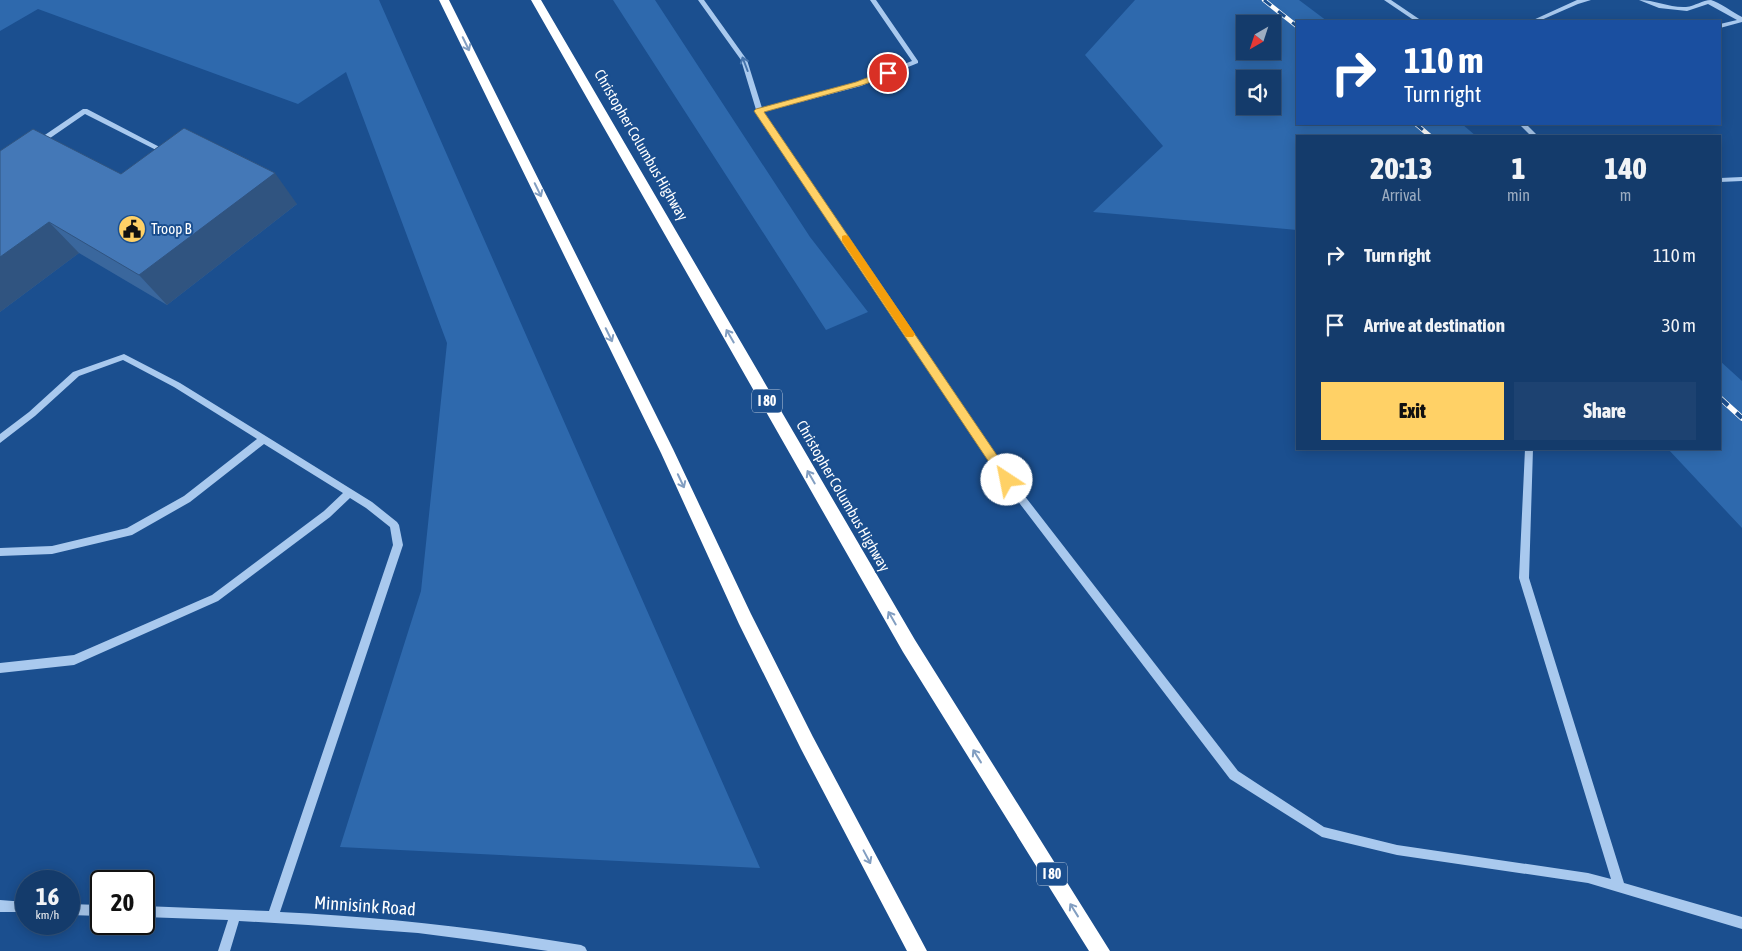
<!DOCTYPE html>
<html lang="en">
<head>
<meta charset="utf-8">
<style>
	body { margin:0; font-family:"Asap Condensed",sans-serif; background:#1d4271; color:#f1f3f6; height:100vh; display:flex; flex-direction:column; font-size:19px; white-space:nowrap }
	* { box-sizing:border-box; margin:0 }
	p { font-size:16px; color:#9dadc1 }
	.icon { flex:none; width:28px; height:28px; fill:none; stroke:currentColor; stroke-width:2; stroke-linecap:round; stroke-linejoin:round }
	.map { position:relative; flex:1; overflow:hidden }
	.details { position:absolute; left:1296px; top:135px; width:425px; height:315px; display:flex; flex-direction:column; background:#143b6b; border-radius:0px; box-shadow:0 2px 12px #0003,0 0 0 1px #33557e }
	.details>* { flex:none }
	.guide { position:absolute; left:1296px; top:20px; width:425px; height:105px; border-radius:0px; box-shadow:0 2px 12px #0003,0 0 0 1px #33557e; background:#1a4fa0; color:#fff; overflow:hidden }
	.needle { width:32px; rotate:219deg }
	.controls { position:absolute; left:1236px; top:15px; display:grid; gap:10px }
	.controls a { display:grid; place-items:center; width:45px; height:45px; border-radius:0px; background:#143b6b; box-shadow:0 2px 12px #0003,0 0 0 1px #33557e; font-size:25px }
	.speed { position:absolute; left:15px; top:870px; display:flex; gap:10px; font-size:25px; font-weight:700; text-align:center }
	.speed>* { display:grid; place-content:center; width:65px; height:65px; border-radius:50%; background:#143b6b; box-shadow:0 2px 12px #0003,0 0 0 1px #33557e; line-height:1 }
	.speed small { font-size:12px; font-weight:400 }
	.speed .limit { border:2px solid #111; border-radius:8px; background:#fff; color:#111 }
	.pin { position:absolute; display:grid; place-items:center; width:42px; height:42px; color:#fff; margin:-21px; border:2px solid #fff; border-radius:50%; box-shadow:0 1px 5px #0007 }
	.me { position:absolute; width:55px; margin:-28px; rotate:326deg; stroke-linejoin:round; filter:drop-shadow(0 0 4px #0008) }
	.turn { display:flex; align-items:center; gap:18px; height:105px; padding:0 25px; font-size:22px }
	.turn .icon { width:65px; height:65px; stroke-width:2.5 }
	.turn b { display:block; font-size:35px; line-height:42px }
	.eta { display:flex; justify-content:space-evenly; align-items:center; height:85px; text-align:center }
	.eta b { font-size:30px; font-weight:800; line-height:35px }
	.primary-button { display:flex; gap:10px; margin-top:auto; padding:10px 25px }
	.primary-button a { flex:1; height:58px; border-radius:0px; background:#ffd166; color:#111; font-size:20px; font-weight:800; line-height:58px; text-align:center }
	.primary-button a+a { background:#1d4271; color:#f1f3f6 }
	ul { padding:0; list-style:none }
	li { display:flex; align-items:center; gap:15px; height:70px; padding:0 25px }
	li div { flex:1 }
	li b { display:block; font-size:19px }
	li em { font-style:normal }
	.map>svg:first-child { display:block }
	.green { fill:#2e69ad; fill-rule:evenodd }
	.lines { fill:none; stroke-linecap:round; stroke-linejoin:round }
	.minor { fill:#a9c9ee; fill-rule:evenodd }
	.highway { fill:#fff; fill-rule:evenodd }
	.rail-far1-casing { stroke:#fff; stroke-width:4.5 }
	.rail-casing { stroke:#fff; stroke-width:5.5 }
	.rail-far1 { stroke:#1b4f8f; stroke-width:3; stroke-dasharray:9; stroke-linecap:butt }
	.rail { stroke:#1b4f8f; stroke-width:4; stroke-dasharray:11; stroke-linecap:butt }
	.wall { fill:#3a679d }
	.shaded-wall { fill:#305480 }
	.building { fill:#4478b7; stroke:#305480 }
	.oneway { stroke:#829ec1 }
	.oneway2 { stroke:#4674ac }
	.route { fill:#ffd166; stroke:#a68842 }
	.slow { fill:#f59e0b }
	.labels { text-anchor:middle; stroke-width:4; stroke-linejoin:round; paint-order:stroke }
	.shield { fill:#1b4f8f; stroke:#bbcadd; stroke-width:1 }
	.shield-label { font-size:14px; font-weight:bold; fill:#fff }
	.street-label { font-size:15px; fill:#fff; stroke:#1b4f8f }
	.poi-label { font-size:15px; fill:#fff; stroke:#1b4f8f; text-anchor:start }
	.near-street-label { font-size:18px; fill:#fff; stroke:#1b4f8f }
</style>
</head>
<body>
<div class="map">
<svg width="1742" height="951" viewBox="0 0 1742 951">
	<rect width="100%" height="100%" fill="#1b4f8f"/>
	<g class="green">
		<polygon points="0,0 379,0 760,868 340,847 421,591 447,343 346,72 298,104 38,9 0,31"/>
		<polygon points="613,0 655,0 810,237 868,312 826,330"/>
		<path d="M1135,0h164l28,21h-29v103h164l14,12h-178l-1,94 -204,-18 70,-66 -78,-91zM1245,24h27v27h-27zM1245,79h27v27h-27z"/>
		<polygon points="1720,361 1742,381 1742,528 1668,449 1720,449"/>
	</g>
	<g class="lines">
		<g class="minor">
			<polygon points="698,0 704,0 747,60 762,108 857,82 912,61 870,0 876,0 918,61 918,63 861,86 763,112 1010,477 1238,771 1324,827 1397,845 1588,873 1611,879 1519,578 1525,449 1533,449 1529,578 1624,883 1742,917 1742,929 1588,883 1397,855 1322,837 1230,779 1004,483 757,113 741,60"/>
			<polygon points="1384,0 1391,0 1422,21 1415,21"/>
			<polygon points="1577,0 1591,0 1578,4 1539,21 1531,21"/>
			<path d="M1639,0c16,0 31,8 47,7 10,-1 16,-7 25,-7 8,2 23,13 31,17v5l-22,6v-4l17,-4 -29,-16 -21,7 -28,-3z"/>
			<polygon points="83,109 87,109 171,153 168,155 166,155 85,114 40,145 36,145 36,141"/>
			<polygon points="1519,124 1526,124 1538,136 1531,136"/>
			<polygon points="1742,177 1742,181 1720,182 1720,178"/>
			<path d="M124,354l56,29 192,119 25,20 2,3 4,20 -123,367c101,5 201,16 301,33l4,2 2,4h-39l-76,-11 -54,-7 -110,-8 -69,-4 -9,30h-12l10,-31 -84,-3v-11l125,5 124,-366 -3,-18 -24,-19 -16,-10 -20,19 -112,84 -144,64 -74,8v-10l74,-8 138,-60 112,-84 19,-18 -79,-49 -74,58 -58,33 -80,19 -52,2v-8l52,-2 75,-18 57,-32 73,-57 -83,-52 -51,-27 -44,16 -44,40 -35,27v-9l29,-22 44,-40z"/>
			<polygon points="0,900 26,902 26,912 0,912"/>
			<polygon points="69,904 101,905 101,916 69,915"/>
		</g>
		<g class="highway">
			<polygon points="439,0 449,0 673,449 751,614 813,737 927,951 907,951 801,749 739,624 661,453"/>
			<polygon points="531,0 541,0 915,640 1110,951 1089,951 903,652"/>
		</g>
		<g class="rail-far1-casing">
			<g id="rail-far1">
				<polyline points="1264,0 1298,27"/>
				<polyline points="1416,124 1430,136"/>
			</g>
		</g>
		<g class="rail-casing">
			<polyline id="rail" points="1720,398 1742,418"/>
		</g>
		<use href="#rail-far1" class="rail-far1"/>
		<use href="#rail" class="rail"/>
	</g>
	<polygon class="wall" points="0,151 121,174 297,204 167,305 79,253 0,312"/>
	<g class="shaded-wall">
		<polygon points="275,173 297,204 167,305 139,275"/>
		<polygon points="49,222 79,253 0,312 0,257"/>
	</g>
	<polygon class="building" points="184,128 275,173 139,275 49,222 0,257 0,151 33,129 121,174"/>
	<defs><path id="oneway-shaft" d="M-6 0H5M1.5-3L5.5 0L1.5 3" fill="none" stroke-width="1.6" stroke-linecap="round" stroke-linejoin="round" transform="scale(1.25)"/></defs>
	<g class="oneway">
		<use href="#oneway-shaft" transform="translate(466 44) rotate(64)"/>
		<use href="#oneway-shaft" transform="translate(538 190) rotate(64)"/>
		<use href="#oneway-shaft" transform="translate(609 335) rotate(64)"/>
		<use href="#oneway-shaft" transform="translate(730 336) rotate(-120)"/>
		<use href="#oneway-shaft" transform="translate(811 477) rotate(-120)"/>
		<use href="#oneway-shaft" transform="translate(681 481) rotate(65)"/>
		<use href="#oneway-shaft" transform="translate(892 618) rotate(-120)"/>
		<use href="#oneway-shaft" transform="translate(977 756) rotate(-122)"/>
		<use href="#oneway-shaft" transform="translate(867 857) rotate(62)"/>
		<use href="#oneway-shaft" transform="translate(1074 910) rotate(-122)"/>
	</g>
	<use class="oneway2" href="#oneway-shaft" transform="translate(745 64) rotate(-111)"/>
	<polygon class="route" points="888,70 892,73 891,75 862,85 764,112 1011,476 1012,480 1011,483 1003,483 754,111 756,109 856,82"/>
	<polygon class="slow" points="845,235 848,236 913,331 915,334 913,337 906,337 842,241 842,236"/>
	<defs>
		<g id="civic-disc" transform="scale(1.4375)"><circle r="9.5" fill="#ffd166" stroke="#1b4f8f"/><path d="M-.6-6.5H3V-4.5H.6V-3L4-1V1h2V6H-6V1h2V-1L-.6-3ZM-1.2 2.5V6h2.4V2.5Z" fill="#111"/></g>
	</defs>
	<g fill-rule="evenodd">
		<use href="#civic-disc" x="132" y="229"/>
	</g>
	<g class="labels">
		<g class="shield">
			<rect x="752" y="389.5" width="30" height="23" rx="4"/>
			<rect x="1037" y="862.5" width="30" height="23" rx="4"/>
		</g>
		<g class="shield-label">
			<text x="767" y="406">I 80</text>
			<text x="1052" y="879">I 80</text>
		</g>
		<g class="street-label">
			<text transform="translate(641 145) rotate(60)" y="5">Christopher Columbus Highway</text>
			<text transform="translate(843 496) rotate(60)" y="5">Christopher Columbus Highway</text>
		</g>
		<g class="poi-label">
			<text x="151" y="234">Troop B</text>
		</g>
		<g class="near-street-label">
			<text transform="translate(365 906) rotate(4)" y="6">Minnisink Road</text>
		</g>
	</g>
</svg>
<div class="controls">
<a><svg class="needle" viewBox="-14 -14 28 28"><path d="M0-13l5 13h-10z" fill="#e53935"/><path d="M0 13l5-13h-10z" fill="#9dadc1"/></svg></a>
<a><svg class="icon" aria-label="sound" viewBox="0 0 24 24"><path d="M4 9h4l5-4v14l-5-4H4zM17 9q2 3 0 6"/></svg></a>
</div>
<div class="speed"><div>16<small>km/h</small></div><div class="limit">20</div></div>
<div class="pin" style="left:888px;top:73px;background:#d93025"><svg class="icon" aria-label="arrive" viewBox="0 0 24 24"><path d="M6 21V4h12l-3 4 3 4H6"/></svg></div>
<svg class="me" style="left:1007px;top:480px" viewBox="-20 -20 40 40"><circle r="19" fill="#fff"/><path d="M0-13L10 11 0 6-10 11z" fill="#ffd166"/></svg>
<div class="guide">
<div class="turn"><svg class="icon" aria-label="right" viewBox="0 0 24 24"><path d="M7 20v-9h11M14 6l5 5-5 5"/></svg><div><b>110 m</b>Turn right</div></div>
</div>
<section class="details">
<div class="eta">
<div><b>20:13</b><p>Arrival</p></div>
<div><b>1</b><p>min</p></div>
<div><b>140</b><p>m</p></div>
</div>
<ul>
<li><svg class="icon" aria-label="right" viewBox="0 0 24 24"><path d="M7 20v-9h11M14 6l5 5-5 5"/></svg><div><b>Turn right</b></div><em>110 m</em></li>
<li><svg class="icon" aria-label="arrive" viewBox="0 0 24 24"><path d="M6 21V4h12l-3 4 3 4H6"/></svg><div><b>Arrive at destination</b></div><em>30 m</em></li>
</ul>
<div class="primary-button"><a>Exit</a><a>Share</a></div>
</section>
</div>
</body>
</html>
